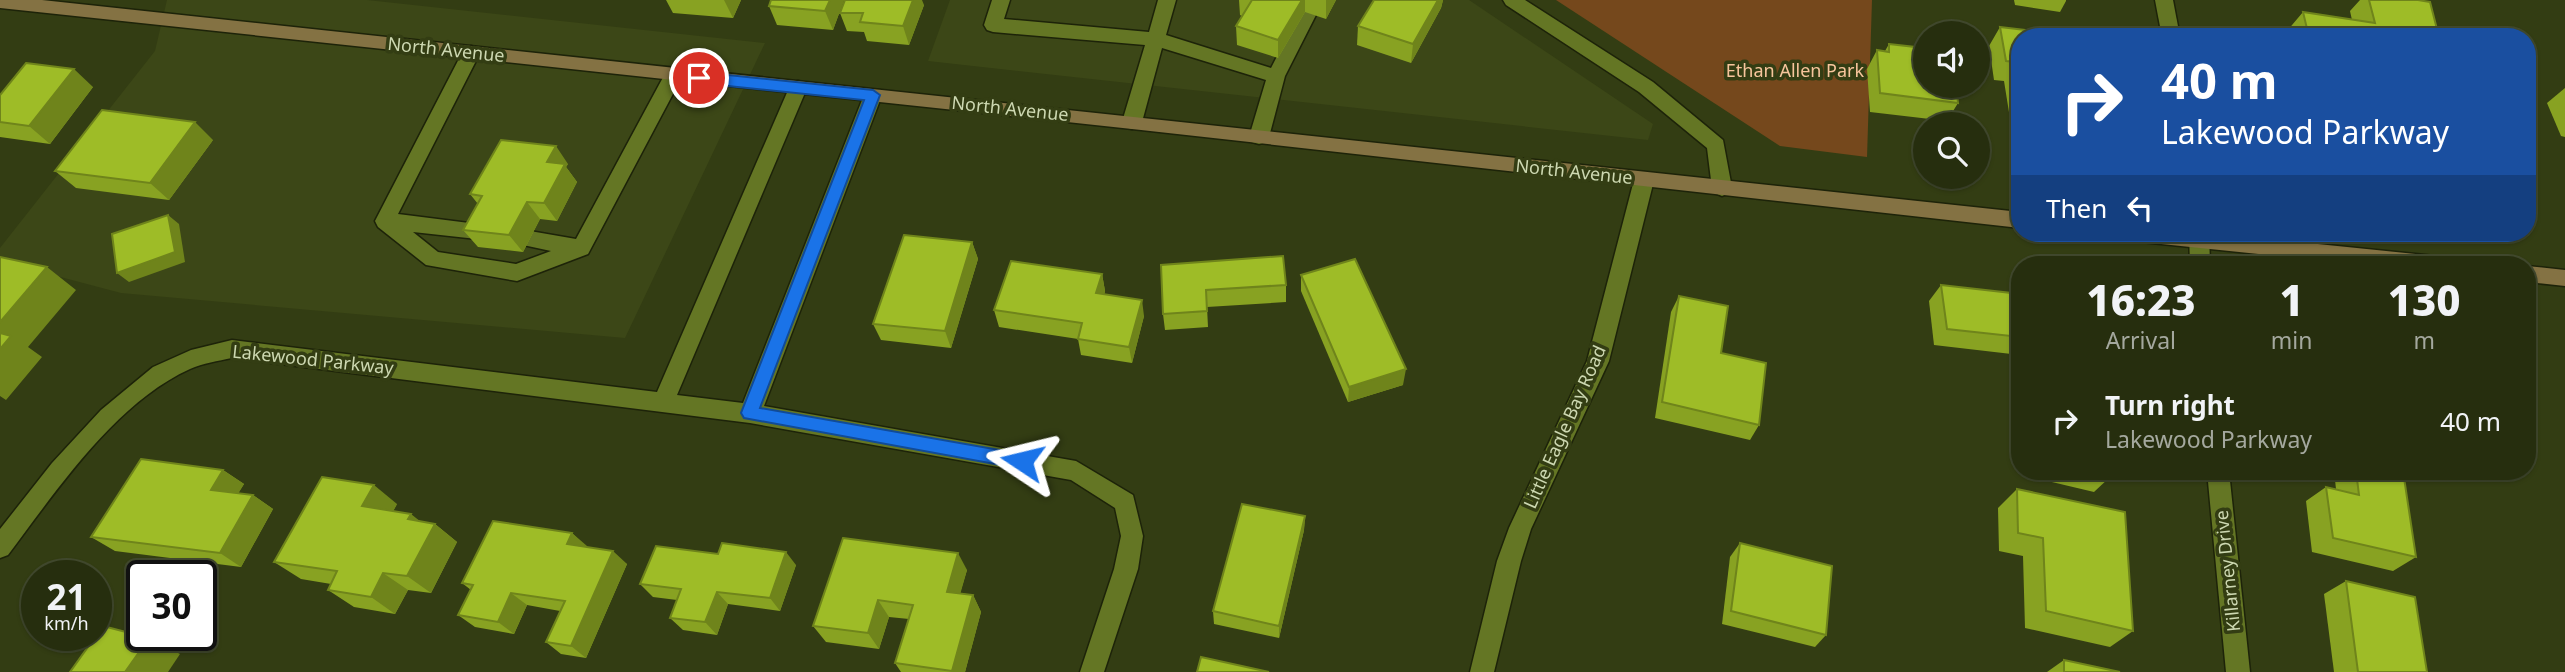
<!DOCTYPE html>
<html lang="en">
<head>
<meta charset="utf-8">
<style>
	body { margin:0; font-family:"Noto Sans",sans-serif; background:#2e3617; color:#f1f3f6; height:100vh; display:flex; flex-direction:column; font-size:26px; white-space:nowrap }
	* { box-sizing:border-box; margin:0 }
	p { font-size:23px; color:#a4a89e }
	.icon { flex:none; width:38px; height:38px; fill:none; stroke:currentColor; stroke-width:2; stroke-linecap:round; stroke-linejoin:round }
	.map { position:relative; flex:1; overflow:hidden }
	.panel { position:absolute; left:2011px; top:256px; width:525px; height:224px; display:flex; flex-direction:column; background:#262e0e; border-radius:28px; box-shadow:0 2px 5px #0004,0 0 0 2px #424a2e }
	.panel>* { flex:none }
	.hud { position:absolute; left:2011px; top:28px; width:525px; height:214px; border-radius:28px; box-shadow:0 2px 5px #0004,0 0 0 2px #424a2e; background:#1a4fa0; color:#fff; overflow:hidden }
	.controls { position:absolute; left:1913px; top:21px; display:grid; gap:14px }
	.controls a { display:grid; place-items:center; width:77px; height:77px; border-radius:50%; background:#262e0e; box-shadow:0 2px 5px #0004,0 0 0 2px #424a2e; font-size:35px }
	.speed { position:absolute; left:21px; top:560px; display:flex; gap:14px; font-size:35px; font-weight:700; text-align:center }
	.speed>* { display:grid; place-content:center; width:91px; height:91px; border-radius:50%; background:#262e0e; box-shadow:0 2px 5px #0004,0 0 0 2px #424a2e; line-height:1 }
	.speed small { font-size:18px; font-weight:400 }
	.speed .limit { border:4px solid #111; border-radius:10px; background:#fff; color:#111 }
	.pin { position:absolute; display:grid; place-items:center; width:60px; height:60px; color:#fff; margin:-30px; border:4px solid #fff; border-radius:50%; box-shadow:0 2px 7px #0007 }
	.me { position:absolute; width:77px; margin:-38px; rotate:280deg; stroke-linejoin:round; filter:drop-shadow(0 0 5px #0008) }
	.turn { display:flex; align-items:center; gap:24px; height:147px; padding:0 35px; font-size:32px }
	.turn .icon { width:91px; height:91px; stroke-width:2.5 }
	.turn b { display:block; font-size:49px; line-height:60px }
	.then { display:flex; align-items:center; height:66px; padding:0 35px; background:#0003; gap:14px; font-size:26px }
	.eta { display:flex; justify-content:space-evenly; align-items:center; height:119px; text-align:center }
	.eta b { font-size:42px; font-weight:800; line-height:49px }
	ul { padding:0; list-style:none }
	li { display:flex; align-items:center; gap:21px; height:91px; padding:0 35px }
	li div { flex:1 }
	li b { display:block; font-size:26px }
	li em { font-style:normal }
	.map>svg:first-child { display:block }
	.built { fill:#3c4717 }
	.green { fill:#75481c }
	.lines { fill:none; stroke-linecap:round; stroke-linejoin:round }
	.service-casing { stroke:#1d2309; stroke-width:3 }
	.minor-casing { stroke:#1d2309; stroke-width:3 }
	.tertiary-casing { stroke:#1d2309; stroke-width:3 }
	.secondary-casing { stroke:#1d2309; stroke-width:3 }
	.service { fill:#647624; fill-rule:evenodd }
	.minor { fill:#647624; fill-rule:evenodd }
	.tertiary { fill:#647624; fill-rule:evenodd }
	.secondary { fill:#847243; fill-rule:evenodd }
	.wall { fill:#88a222 }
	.shaded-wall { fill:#6f841b }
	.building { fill:#9ebc27; stroke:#6f841b; stroke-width:2 }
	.route { fill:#1a73e8; stroke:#114b97; stroke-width:2 }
	.labels { text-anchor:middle; stroke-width:7; stroke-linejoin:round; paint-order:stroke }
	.street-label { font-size:18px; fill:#cdd8b1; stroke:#333d13 }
	.park-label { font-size:18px; fill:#f7c59c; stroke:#333d13 }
</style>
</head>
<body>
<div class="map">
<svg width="2565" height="672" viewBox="0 0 2565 672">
	<rect width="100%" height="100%" fill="#333d13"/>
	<g class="built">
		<polygon points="167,0 367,0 765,43 625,338 121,293 0,261 0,248 155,51"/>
		<polygon points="950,0 1469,0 1653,124 1648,140 928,61"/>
	</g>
	<polygon class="green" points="1556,0 1872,0 1867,157 1780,146"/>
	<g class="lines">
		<g class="service-casing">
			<g id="service">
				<polygon points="992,0 1010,0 1004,19 1149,32 1158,0 1176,0 1166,35 1271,68 1302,8 1314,8 1317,13 1285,76 1269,137 1266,142 1259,144 1252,142 1249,137 1266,80 1162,48 1142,122 1139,127 1132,129 1125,127 1122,122 1145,45 993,32 987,30 984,25"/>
				<polygon points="471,46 477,48 480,53 398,214 493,226 496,232 493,238 486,240 413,232 438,252 516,264 551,251 523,245 520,239 523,233 530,231 576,239 667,70 681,70 683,75 588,254 517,281 426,265 378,227 375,221 462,53 465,48"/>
			</g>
		</g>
		<g class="minor-casing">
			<g id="minor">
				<polygon points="2155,0 2173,0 2180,37 2162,37"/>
				<path d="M798,81l7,2 2,5 -130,307 66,8 121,-308 2,-5h14l2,5 -118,311 312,55 57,34 10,41 -5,33 -34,103h-24l34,-103 7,-33 -6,-28 -44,-28 -321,-57 -518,-65c-14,3 -29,5 -42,11 -75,34 -133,121 -182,186l-8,3v-29l52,-66 49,-53 52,-43 38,-17 41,-10 425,52 132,-304 2,-5z"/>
				<polygon points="1644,172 1651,175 1654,180 1609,361 1531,529 1521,561 1494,672 1470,672 1497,561 1509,528 1587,361 1634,180 1637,175"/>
				<polygon points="2189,233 2209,233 2210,264 2190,264"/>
				<polygon points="2207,471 2229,471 2250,672 2226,672"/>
			</g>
		</g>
		<g class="tertiary-casing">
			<polygon id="tertiary" points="1503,0 1525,0 1653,82 1723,140 1732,188 1729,193 1722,196 1715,193 1712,188 1707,148 1639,92 1506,5"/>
		</g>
		<g class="secondary-casing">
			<g id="secondary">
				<polygon points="0,0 42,0 2020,212 2020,228 1132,129 0,8"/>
				<polygon points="2122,233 2209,233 2435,256 2442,258 2445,264 2356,264 2132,241 2125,239"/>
				<polygon points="2527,266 2565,270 2565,286 2527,282"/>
			</g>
		</g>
		<use href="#service" class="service"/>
		<use href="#minor" class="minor"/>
		<use href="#tertiary" class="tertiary"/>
		<use href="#secondary" class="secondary"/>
	</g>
	<g class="wall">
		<polygon points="666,0 741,0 733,18 673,13"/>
		<polygon points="844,0 833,30 777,25 769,6"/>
		<polygon points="1239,0 1336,0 1326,19 1305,12 1278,58 1237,45 1236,26 1242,16 1240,15"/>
		<polygon points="1374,0 1443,0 1441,8 1411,63 1357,45 1358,26"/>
		<polygon points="2014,0 2066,0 2066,1 2060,12 2015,5"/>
		<polygon points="2360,0 2418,0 2439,37 2289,37 2287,31 2303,12 2352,20 2350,11"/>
		<polygon points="924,5 909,45 867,41 864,32 847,31 840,13"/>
		<polygon points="2000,27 2020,37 2020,132 2012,131 2004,81 1994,80 1989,46"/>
		<polygon points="1889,44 1915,56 1958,103 1947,121 1870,112 1867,69 1877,50 1885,51"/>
		<polygon points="93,87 50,144 0,137 0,95"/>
		<polygon points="2565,88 2565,137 2561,136 2547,103"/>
		<polygon points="213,140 169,200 76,188 55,171"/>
		<polygon points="568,164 566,167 577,182 557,221 540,219 523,252 478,247 463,230 478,204 470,194"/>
		<polygon points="972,242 978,259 951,348 881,340 873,324"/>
		<polygon points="1161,265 1286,285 1286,302 1207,307 1208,327 1165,330 1163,314"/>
		<polygon points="1102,274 1105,291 1104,295 1144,316 1132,363 1081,355 1078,339 999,327 994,310"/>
		<polygon points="1301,275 1403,385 1348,402 1301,291"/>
		<polygon points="1941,285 2020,294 2020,355 1934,345 1929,301"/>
		<polygon points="1679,296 1721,353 1759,425 1750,440 1655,418 1671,312"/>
		<polygon points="223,470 244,484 238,493 253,495 273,509 241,567 115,551 91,537"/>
		<polygon points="2035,471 2110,471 2110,477 2094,492 2035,478"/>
		<polygon points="2334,471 2403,471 2416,557 2393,571 2312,552 2306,501 2326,487 2336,489"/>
		<polygon points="2017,489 2133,631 2110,647 2025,628 2023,556 1999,551 1998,508"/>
		<polygon points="397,504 393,511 420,521 435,524 457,542 431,593 408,590 395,614 354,607 328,590 331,584 301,579 274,562"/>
		<polygon points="1305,516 1304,530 1279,638 1214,624 1213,611"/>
		<polygon points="572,533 586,547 627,564 586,658 561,654 546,642 560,611 527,605 514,634 475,627 458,615 471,590 462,583"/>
		<polygon points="843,538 967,570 960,593 973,595 981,612 965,672 901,672 895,663 909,619 889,617 879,649 826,642 813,626"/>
		<polygon points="1740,543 1826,635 1815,647 1722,624 1730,557"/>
		<polygon points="796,565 780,611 728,604 717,635 683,630 670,618 677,600 653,597 640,584"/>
		<polygon points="2346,581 2427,672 2334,672 2324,594"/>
		<polygon points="2064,660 2120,672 2047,672"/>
	</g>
	<g class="shaded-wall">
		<polygon points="724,0 741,0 733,18"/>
		<polygon points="830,0 844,0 833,30 825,11"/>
		<polygon points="913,0 922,0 924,5 909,45 903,26"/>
		<polygon points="1302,0 1305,0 1305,12 1278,58 1278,40"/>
		<polygon points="1326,0 1336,0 1326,19"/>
		<polygon points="1438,0 1443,0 1441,8 1411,63 1413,44"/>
		<polygon points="74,69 93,87 50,144 29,126"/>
		<polygon points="195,122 213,140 169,200 150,183"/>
		<polygon points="556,146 568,164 566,167 577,182 557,221 544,203 547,162"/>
		<polygon points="527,202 540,219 523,252 509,235"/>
		<polygon points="168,215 179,224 185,262 129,282 117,273"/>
		<polygon points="972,242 978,259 951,348 945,331"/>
		<polygon points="47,267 76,290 28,347 42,357 6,400 0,396 0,322"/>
		<polygon points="1102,274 1105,291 1100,310 1096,293"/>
		<polygon points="1142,300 1144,316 1132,363 1129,347"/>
		<polygon points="1406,369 1403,385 1348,402 1349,387"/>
		<polygon points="223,470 244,484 232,504 211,490"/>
		<polygon points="374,485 397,504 386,525 362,506"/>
		<polygon points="253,495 273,509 241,567 220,553"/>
		<polygon points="411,514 431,530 435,524 457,542 431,593 407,576 408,519"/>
		<polygon points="1305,516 1304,530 1279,638 1279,626"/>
		<polygon points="572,533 587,546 582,558 567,544"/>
		<polygon points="613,551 627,564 586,658 571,646"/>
		<polygon points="786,552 796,565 780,611 770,598"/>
		<polygon points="958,553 967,570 956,609 947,592"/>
		<polygon points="383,573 408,590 395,614 371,597"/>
		<polygon points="717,592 728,604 717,635 705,622"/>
		<polygon points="511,593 527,605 514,634 498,622"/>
		<polygon points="973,595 981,612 965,672 953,672 952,671"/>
		<polygon points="878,600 889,617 879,649 868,633"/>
		<polygon points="149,638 180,654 168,672 125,672"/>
	</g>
	<g class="building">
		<polygon points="771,0 830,0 825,11 769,6"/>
		<polygon points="845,0 913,0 903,26 860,22 863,13 840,13"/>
		<polygon points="1252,0 1302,0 1278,40 1236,26"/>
		<polygon points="1374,0 1438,0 1413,44 1358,26"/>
		<polygon points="2369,0 2418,0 2430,2 2439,37 2309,37 2303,12 2375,23"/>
		<polygon points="2000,27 2042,32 2043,37 2020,37 2020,84 2016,62 2006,61"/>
		<polygon points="1889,44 1915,47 1915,56 1925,57 1925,86 1956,86 1958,103 1880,93 1877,50 1889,52"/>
		<polygon points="26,63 74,69 29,126 0,122 0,95"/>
		<polygon points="102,110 195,122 150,183 55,171"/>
		<polygon points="501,140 556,146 547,162 565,164 544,203 527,202 509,235 463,230 482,196 470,194"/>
		<polygon points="168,215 175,252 117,273 112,234"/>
		<polygon points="904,235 972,242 945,331 873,324"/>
		<polygon points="1283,256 1286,285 1206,290 1207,311 1163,314 1161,265"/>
		<polygon points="0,257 47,267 0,322"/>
		<polygon points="1355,259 1406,369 1349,387 1301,275"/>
		<polygon points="1011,261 1102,274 1096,293 1142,300 1129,347 1078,339 1082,323 994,310"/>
		<polygon points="1941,285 2020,294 2020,337 1947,329"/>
		<polygon points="1679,296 1728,306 1721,353 1766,363 1759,425 1662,402"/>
		<polygon points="0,333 11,336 0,349"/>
		<polygon points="141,459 223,470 211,490 253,495 220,553 91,537"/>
		<polygon points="2081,471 2110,471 2110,477"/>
		<polygon points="2356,471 2403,471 2416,557 2333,538 2326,487 2359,495"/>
		<polygon points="322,477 374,485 362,506 411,514 408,519 435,524 407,576 383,573 371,597 328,590 337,571 274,562"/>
		<polygon points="2017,489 2125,512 2133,631 2046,611 2043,538 2018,533"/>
		<polygon points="1242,504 1305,516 1279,626 1213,611"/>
		<polygon points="493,521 572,533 567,544 613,551 571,646 546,642 565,601 511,593 498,622 458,615 473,585 462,583"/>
		<polygon points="843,538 958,553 947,592 973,595 952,671 895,663 913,605 878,600 868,633 813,626"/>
		<polygon points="722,543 786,552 770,598 717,592 705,622 670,618 681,589 640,584 656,546 718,554"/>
		<polygon points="1740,543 1832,566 1826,635 1731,611"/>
		<polygon points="2346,581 2415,597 2427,672 2358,672"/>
		<polygon points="103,626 149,638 125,672 70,672"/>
		<polygon points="1201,657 1269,672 1197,672"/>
		<polygon points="2064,660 2120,672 2064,672"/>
	</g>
	<polygon class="route" points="699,72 873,90 880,95 760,408 1022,454 1028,456 1030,461 1028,466 1022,469 744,418 741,413 864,100 699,83 692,78"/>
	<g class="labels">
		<g class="street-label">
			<text transform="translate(446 50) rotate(6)" y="6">North Avenue</text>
			<text transform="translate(1010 109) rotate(6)" y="6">North Avenue</text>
			<text transform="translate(1574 172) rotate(6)" y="6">North Avenue</text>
			<text transform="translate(313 360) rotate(6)" y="6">Lakewood Parkway</text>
			<text transform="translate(1565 427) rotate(-66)" y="6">Little Eagle Bay Road</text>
			<text transform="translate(2228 571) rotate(-96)" y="6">Killarney Drive</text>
		</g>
		<g class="park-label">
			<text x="1795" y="77">Ethan Allen Park</text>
		</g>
	</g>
</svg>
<div class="controls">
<a><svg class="icon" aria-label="sound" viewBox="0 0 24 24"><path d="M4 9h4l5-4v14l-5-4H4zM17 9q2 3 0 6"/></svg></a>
<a><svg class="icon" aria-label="search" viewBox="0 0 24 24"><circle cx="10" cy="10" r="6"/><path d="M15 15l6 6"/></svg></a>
</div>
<div class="speed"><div>21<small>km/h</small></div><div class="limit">30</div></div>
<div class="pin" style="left:699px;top:78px;background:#d93025"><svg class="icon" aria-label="arrive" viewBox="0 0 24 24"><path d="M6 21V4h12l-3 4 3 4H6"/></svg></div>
<svg class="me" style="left:1022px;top:461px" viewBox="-20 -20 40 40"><path d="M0-17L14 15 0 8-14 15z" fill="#1a73e8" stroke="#fff" stroke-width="4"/></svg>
<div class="hud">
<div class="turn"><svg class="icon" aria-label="right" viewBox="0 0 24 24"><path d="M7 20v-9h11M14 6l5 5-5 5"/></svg><div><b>40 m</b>Lakewood Parkway</div></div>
<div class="then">Then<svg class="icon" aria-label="left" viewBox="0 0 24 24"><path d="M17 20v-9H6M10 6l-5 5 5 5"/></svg></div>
</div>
<section class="panel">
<div class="eta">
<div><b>16:23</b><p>Arrival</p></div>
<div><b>1</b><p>min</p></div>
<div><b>130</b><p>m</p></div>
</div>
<ul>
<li><svg class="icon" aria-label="right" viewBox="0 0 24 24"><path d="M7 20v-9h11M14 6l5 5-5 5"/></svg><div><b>Turn right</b><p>Lakewood Parkway</p></div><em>40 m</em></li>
</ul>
</section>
</div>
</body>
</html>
